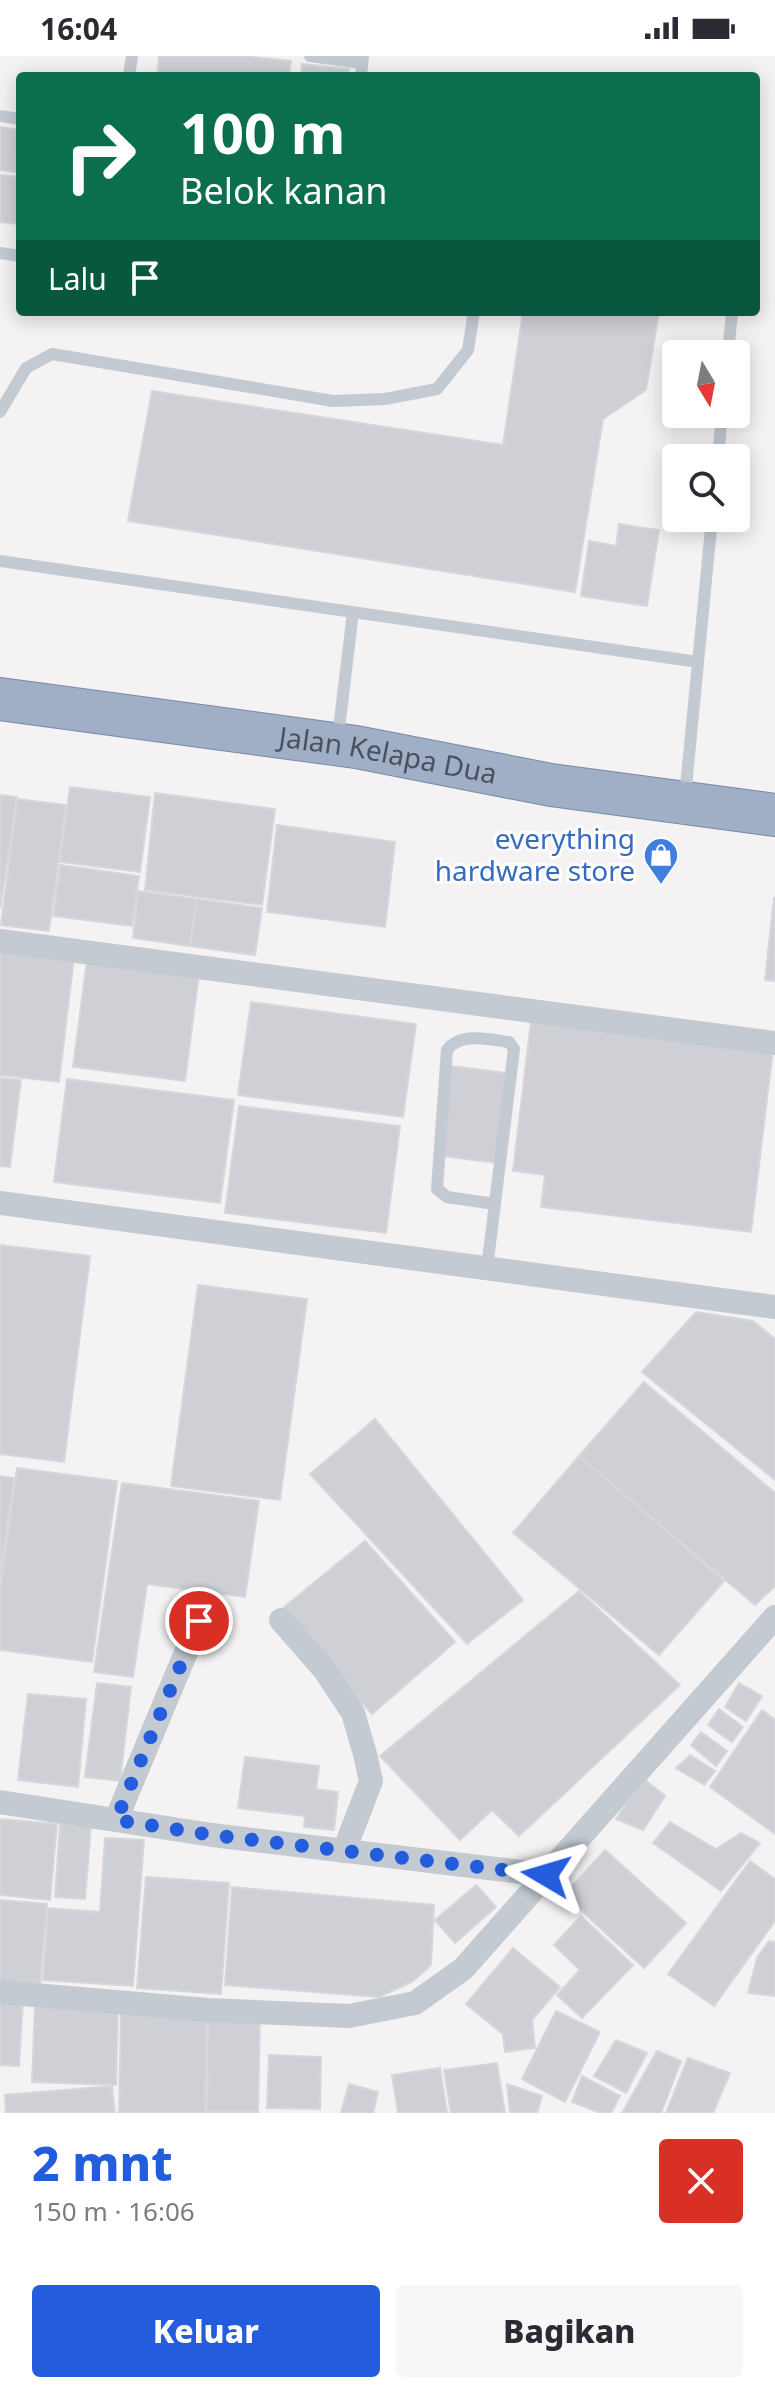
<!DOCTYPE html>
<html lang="id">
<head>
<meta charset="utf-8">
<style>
	body { margin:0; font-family:"Noto Sans",sans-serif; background:#f7f7f7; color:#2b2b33; height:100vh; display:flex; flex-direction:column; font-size:30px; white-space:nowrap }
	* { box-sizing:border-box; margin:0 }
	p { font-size:26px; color:#7c7c81 }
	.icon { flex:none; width:44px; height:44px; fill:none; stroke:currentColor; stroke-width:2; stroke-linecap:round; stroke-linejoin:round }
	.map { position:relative; height:2057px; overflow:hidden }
	.panel { display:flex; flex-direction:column; background:#fff; flex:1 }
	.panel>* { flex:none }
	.top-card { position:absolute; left:16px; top:16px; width:744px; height:244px; border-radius:8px; box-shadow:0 4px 20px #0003; background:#0b6e4f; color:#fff; overflow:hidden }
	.needle { width:52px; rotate:170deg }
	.controls { position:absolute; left:662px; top:284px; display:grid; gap:16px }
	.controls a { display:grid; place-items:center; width:88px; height:88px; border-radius:8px; background:#fff; box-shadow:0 4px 20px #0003; font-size:40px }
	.pin { position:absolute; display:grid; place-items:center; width:68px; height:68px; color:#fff; margin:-34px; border:4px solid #fff; border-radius:50%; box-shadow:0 2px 8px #0007 }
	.me { position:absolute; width:88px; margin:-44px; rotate:277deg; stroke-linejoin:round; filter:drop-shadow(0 0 6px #0008) }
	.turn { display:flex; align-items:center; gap:28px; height:168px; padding:0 32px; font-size:36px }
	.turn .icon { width:104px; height:104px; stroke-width:2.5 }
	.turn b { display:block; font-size:56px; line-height:68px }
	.then { display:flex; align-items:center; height:76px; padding:0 32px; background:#0003; gap:16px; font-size:30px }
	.round { display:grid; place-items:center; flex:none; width:84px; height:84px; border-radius:8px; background:#f7f7f7 }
	.summary { display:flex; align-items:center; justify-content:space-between; height:136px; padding:0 32px }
	h1 { font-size:48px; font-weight:800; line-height:60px; color:#235cdd }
	.button { display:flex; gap:16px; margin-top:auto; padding:16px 32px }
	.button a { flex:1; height:92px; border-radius:8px; background:#235cdd; color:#fff; font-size:32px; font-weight:800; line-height:92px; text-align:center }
	.button a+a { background:#f7f7f7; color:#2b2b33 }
	.status { display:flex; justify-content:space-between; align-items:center; height:56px; padding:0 40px; background:#fff; direction:ltr }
	.status svg { height:22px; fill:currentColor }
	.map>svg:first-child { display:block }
	.building { fill:#cfd0d6; stroke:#d6d7dd; stroke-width:2 }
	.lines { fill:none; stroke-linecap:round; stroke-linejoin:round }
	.trunk-casing { stroke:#7889a9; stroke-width:44 }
	.service { stroke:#c4cad2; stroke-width:12 }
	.minor { stroke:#c4cad2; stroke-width:24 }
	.trunk { stroke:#a0aec6; stroke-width:42 }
	.route { stroke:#235cdd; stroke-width:14; stroke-dasharray:0 25.2 }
	.labels { text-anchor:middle; stroke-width:6; stroke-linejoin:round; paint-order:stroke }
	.street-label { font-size:28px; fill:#4a525f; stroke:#fff }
	.shop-label { font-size:28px; fill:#366cbe; stroke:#fff; text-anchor:end }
</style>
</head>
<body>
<div class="status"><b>16:04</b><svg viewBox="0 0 49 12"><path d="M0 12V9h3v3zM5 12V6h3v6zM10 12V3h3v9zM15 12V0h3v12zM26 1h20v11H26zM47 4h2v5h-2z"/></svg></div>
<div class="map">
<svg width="775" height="2057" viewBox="0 0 775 2057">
	<rect width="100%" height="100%" fill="#f4f2f2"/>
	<g class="building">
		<polygon points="159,0 244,0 291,5 289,20 157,20"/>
		<polygon points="302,8 349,13 348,20 301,20"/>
		<polygon points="0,71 20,74 15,116 0,114"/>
		<polygon points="0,119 20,121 18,168 0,166"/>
		<polygon points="523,256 659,256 646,334 603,363 575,536 128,465 152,335 503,389"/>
		<polygon points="619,468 659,474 647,550 581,540 589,485 616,490"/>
		<polygon points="70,731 150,741 140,816 60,806"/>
		<polygon points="155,737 275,753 262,849 145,834"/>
		<polygon points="0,739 17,741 0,853"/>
		<polygon points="17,743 66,749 49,875 1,869"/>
		<polygon points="277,769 395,786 385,871 267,856"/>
		<polygon points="60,809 139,820 132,870 53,860"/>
		<polygon points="138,835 197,843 190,890 133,882"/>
		<polygon points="774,842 775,842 775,925 765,924"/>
		<polygon points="197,843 262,852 255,899 190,890"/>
		<polygon points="0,893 74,902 59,1026 0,1019"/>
		<polygon points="87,904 199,918 185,1025 73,1011"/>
		<polygon points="251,946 416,968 403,1061 238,1039"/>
		<polygon points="531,965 773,993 751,1176 541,1151 545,1119 513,1115"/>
		<polygon points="451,1010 507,1017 497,1107 441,1100"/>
		<polygon points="0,1022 21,1024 10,1111 0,1110"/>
		<polygon points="67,1023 234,1044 220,1147 54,1126"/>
		<polygon points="239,1050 400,1070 386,1177 225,1157"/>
		<polygon points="0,1189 90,1200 64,1406 0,1398"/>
		<polygon points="198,1229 307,1243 280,1444 171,1430"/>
		<polygon points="696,1256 753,1265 775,1283 775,1424 642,1316"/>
		<polygon points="644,1326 775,1437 775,1530 755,1549 579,1400"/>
		<polygon points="375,1363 523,1544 467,1588 310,1418"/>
		<polygon points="579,1400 724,1525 659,1599 513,1477"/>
		<polygon points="17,1412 117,1425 92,1606 0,1594 0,1534"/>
		<polygon points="0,1420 14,1422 0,1522"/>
		<polygon points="122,1427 259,1445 245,1541 147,1528 133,1621 94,1616"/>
		<polygon points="365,1485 455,1586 372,1658 278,1556"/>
		<polygon points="579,1535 680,1629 519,1780 492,1754 460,1784 380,1700"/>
		<polygon points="97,1627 131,1631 120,1725 85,1721"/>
		<polygon points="739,1627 762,1640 746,1665 725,1651"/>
		<polygon points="28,1638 86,1643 78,1731 18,1724"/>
		<polygon points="719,1653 743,1671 732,1686 708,1669"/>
		<polygon points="762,1654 775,1664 775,1778 710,1731"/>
		<polygon points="701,1676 727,1695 716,1710 691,1689"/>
		<polygon points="690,1699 715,1715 704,1729 676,1712"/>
		<polygon points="245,1701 319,1710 316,1733 338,1736 334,1774 304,1771 305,1760 238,1752"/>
		<polygon points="644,1723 665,1740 643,1774 616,1763"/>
		<polygon points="0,1763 57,1768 50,1844 0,1839"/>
		<polygon points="670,1766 716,1793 741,1777 760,1787 721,1835 653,1787"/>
		<polygon points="60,1768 91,1770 85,1843 55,1841"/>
		<polygon points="105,1782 144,1784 133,1930 43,1924 48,1852 100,1856"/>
		<polygon points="605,1794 686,1867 644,1912 564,1839"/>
		<polygon points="750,1805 775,1823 775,1865 714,1950 668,1918"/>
		<polygon points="146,1821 229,1827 221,1938 137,1932"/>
		<polygon points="476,1829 496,1851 455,1887 435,1864"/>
		<polygon points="232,1831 434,1849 431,1909 412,1926 379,1941 225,1929"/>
		<polygon points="0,1844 47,1848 40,1929 0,1926"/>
		<polygon points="581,1860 633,1909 582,1962 557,1939 580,1914 554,1889"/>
		<polygon points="769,1885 775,1886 775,1940 748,1937 757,1902"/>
		<polygon points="513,1892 560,1931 532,1964 535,1992 505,1996 503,1978 466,1948"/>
		<polygon points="0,1942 23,1944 19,2010 0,2009"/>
		<polygon points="35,1948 118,1950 116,2029 32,2026"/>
		<polygon points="556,1955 600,1976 565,2046 522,2023"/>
		<polygon points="121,1958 207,1959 205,2057 119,2057"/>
		<polygon points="208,1961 260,1961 258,2056 207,2056"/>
		<polygon points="616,1984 647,1997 626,2037 594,2020"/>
		<polygon points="657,1995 681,2005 661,2057 622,2057"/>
		<polygon points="269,1999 321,2001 320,2053 267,2052"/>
		<polygon points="688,2002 730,2017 713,2057 666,2057"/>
		<polygon points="497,2007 505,2057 451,2057 444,2014"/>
		<polygon points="440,2012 447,2057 398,2057 392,2019"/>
		<polygon points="582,2020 620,2040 611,2057 601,2057 572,2046"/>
		<polygon points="349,2028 378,2036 373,2057 341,2057"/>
		<polygon points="507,2028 542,2040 537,2057 510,2057"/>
		<polygon points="112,2030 115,2057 6,2057 5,2039"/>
	</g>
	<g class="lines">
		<g class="trunk-casing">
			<g id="trunk">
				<path id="s1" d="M0,643l356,48 195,38 224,30"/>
			</g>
		</g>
		<g class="service">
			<polyline points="310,0 362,7"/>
			<polyline points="129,20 132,0"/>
			<polyline points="361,20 363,0"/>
			<polyline points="0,60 20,63"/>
			<polyline points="0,197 20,200"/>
			<polyline points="728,298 732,256"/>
			<polyline points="0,356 26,312 52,298 333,345 385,343 437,333 468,294 474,256"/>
			<polyline points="718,402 722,358"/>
			<polyline points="0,505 698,606"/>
			<polyline points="338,681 353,556"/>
			<polyline points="685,741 712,462"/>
			<path d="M487,1212l27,-219 -5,-7c-21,-3 -48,-10 -62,8l-10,139 10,8 48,7"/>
		</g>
		<g class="minor">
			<polyline points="0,885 775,987"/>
			<polyline points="0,1147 775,1251"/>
			<polyline points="281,1564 324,1613 353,1657 365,1698 371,1725 344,1795"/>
			<polyline points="0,1746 212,1779 546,1819"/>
			<polyline points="116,1764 199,1565"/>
			<polyline points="0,1936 208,1954 349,1960 415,1947 463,1913 775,1561"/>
		</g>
		<use href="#trunk" class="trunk"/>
	</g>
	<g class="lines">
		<polyline class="route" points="199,1565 116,1764 212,1779 546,1819"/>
	</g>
	<defs>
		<g id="shop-pin" transform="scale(1.8)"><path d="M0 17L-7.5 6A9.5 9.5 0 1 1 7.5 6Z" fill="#3f7fe0" stroke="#fff"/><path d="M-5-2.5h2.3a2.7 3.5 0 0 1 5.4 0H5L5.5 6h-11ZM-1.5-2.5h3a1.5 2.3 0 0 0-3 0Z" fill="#fff"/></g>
	</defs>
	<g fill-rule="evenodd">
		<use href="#shop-pin" x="661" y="799"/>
	</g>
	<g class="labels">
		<g class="street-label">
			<text dy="10" stroke="none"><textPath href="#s1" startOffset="392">Jalan Kelapa Dua</textPath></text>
		</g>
		<g class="shop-label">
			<text x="635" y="793">everything<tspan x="635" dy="32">hardware store</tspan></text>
		</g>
	</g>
</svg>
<div class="controls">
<a><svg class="needle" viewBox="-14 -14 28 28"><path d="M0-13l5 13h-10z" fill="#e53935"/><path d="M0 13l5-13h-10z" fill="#7c7c81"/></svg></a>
<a><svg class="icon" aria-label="search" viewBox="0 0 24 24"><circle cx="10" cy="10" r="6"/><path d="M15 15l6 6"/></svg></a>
</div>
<div class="pin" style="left:199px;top:1565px;background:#d93025"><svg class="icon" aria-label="arrive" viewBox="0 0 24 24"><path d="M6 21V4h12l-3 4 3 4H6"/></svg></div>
<svg class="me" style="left:546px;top:1819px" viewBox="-20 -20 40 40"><path d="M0-17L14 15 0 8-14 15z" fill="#235cdd" stroke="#fff" stroke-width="4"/></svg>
<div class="top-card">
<div class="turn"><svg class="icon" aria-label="right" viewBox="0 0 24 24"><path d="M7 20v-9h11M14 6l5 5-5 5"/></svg><div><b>100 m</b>Belok kanan</div></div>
<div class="then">Lalu<svg class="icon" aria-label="arrive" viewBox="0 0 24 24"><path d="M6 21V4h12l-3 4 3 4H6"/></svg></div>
</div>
</div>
<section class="panel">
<div class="summary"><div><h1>2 mnt</h1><p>150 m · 16:06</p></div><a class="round" style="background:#d93025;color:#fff"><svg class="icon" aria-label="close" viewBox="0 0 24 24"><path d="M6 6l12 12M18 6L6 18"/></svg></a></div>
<div class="button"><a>Keluar</a><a>Bagikan</a></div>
</section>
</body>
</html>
